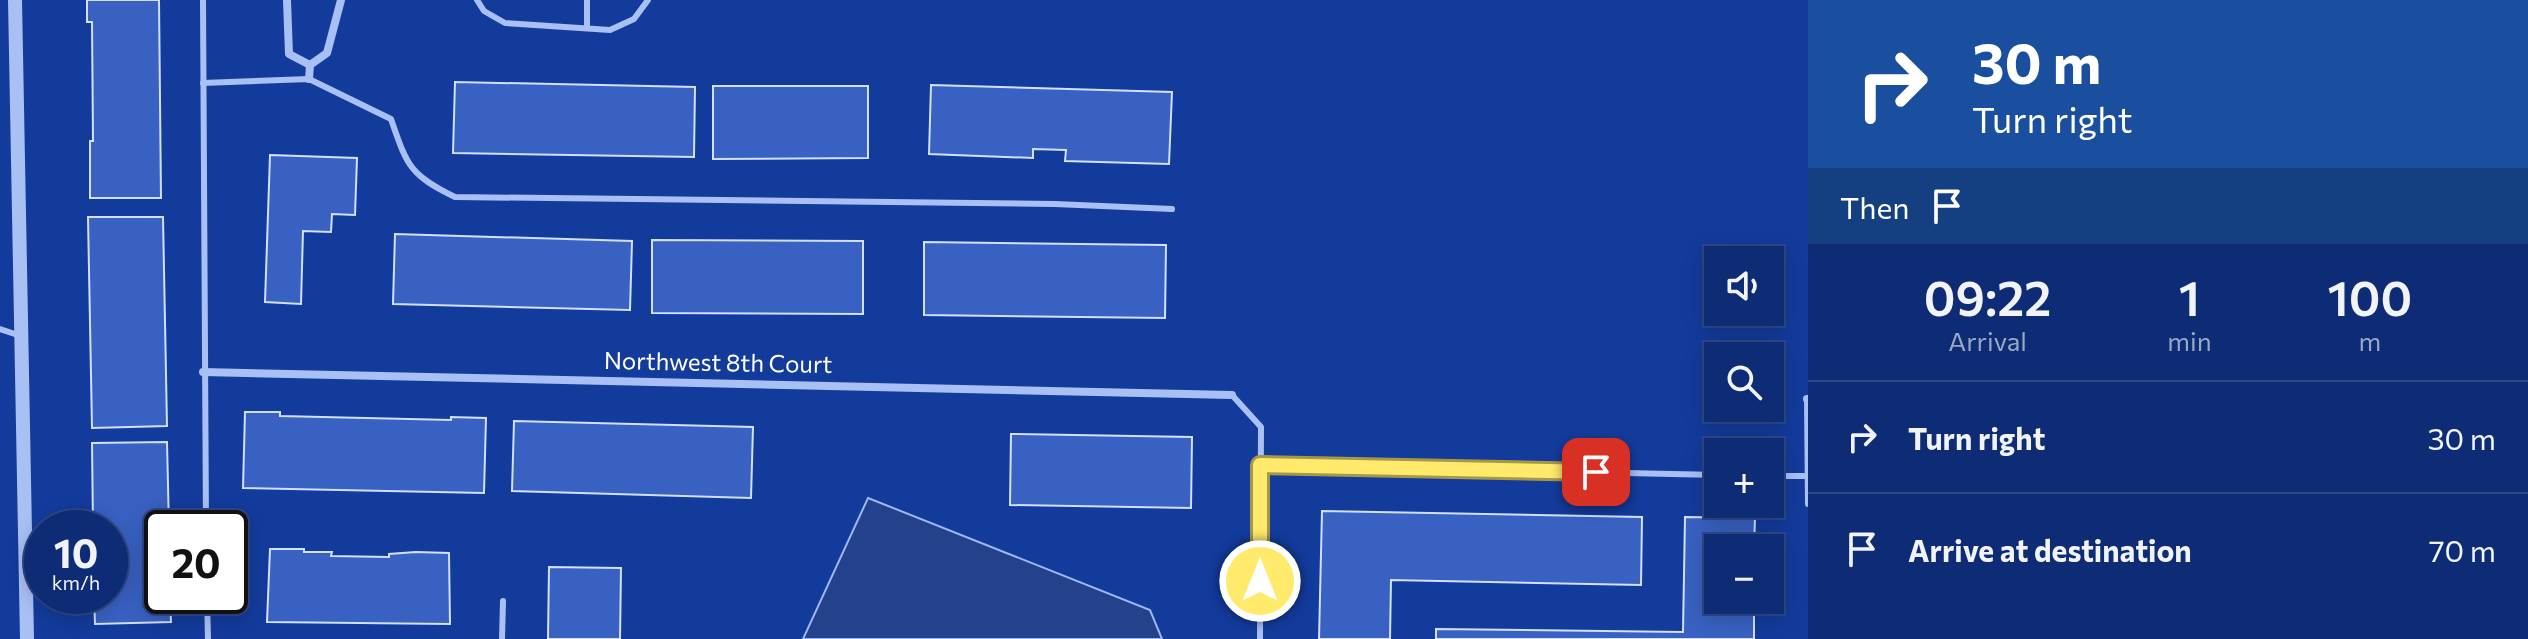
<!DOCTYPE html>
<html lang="en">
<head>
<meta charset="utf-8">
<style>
	body { margin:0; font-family:Commissioner,sans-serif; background:#17347a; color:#f1f3f6; height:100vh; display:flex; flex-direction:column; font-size:30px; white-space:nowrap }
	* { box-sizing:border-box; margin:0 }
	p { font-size:26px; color:#9ba7c5 }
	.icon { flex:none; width:44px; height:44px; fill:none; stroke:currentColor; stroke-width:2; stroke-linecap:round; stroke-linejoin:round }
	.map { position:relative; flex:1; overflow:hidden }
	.panel { display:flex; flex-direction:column; background:#0e2c75; width:720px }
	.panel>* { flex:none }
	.hud { background:#1a4fa0; color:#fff; overflow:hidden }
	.fabs { position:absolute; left:1704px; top:246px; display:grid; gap:16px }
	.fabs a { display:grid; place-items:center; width:80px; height:80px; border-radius:0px; background:#0e2c75; box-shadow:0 4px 20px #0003,0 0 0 2px #2e4887; font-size:40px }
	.speed { position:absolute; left:24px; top:510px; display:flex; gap:16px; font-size:40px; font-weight:700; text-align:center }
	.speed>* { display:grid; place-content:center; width:104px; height:104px; border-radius:50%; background:#0e2c75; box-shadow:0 4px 20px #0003,0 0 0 2px #2e4887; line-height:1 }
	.speed small { font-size:20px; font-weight:400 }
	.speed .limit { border:4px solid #111; border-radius:12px; background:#fff; color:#111 }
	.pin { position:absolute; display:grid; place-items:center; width:68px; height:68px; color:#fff; margin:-34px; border-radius:16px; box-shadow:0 4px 12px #0006 }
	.me { position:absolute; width:88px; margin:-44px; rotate:0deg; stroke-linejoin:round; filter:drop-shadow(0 0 6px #0008) }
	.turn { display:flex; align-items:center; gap:28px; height:168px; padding:0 32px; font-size:36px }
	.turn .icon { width:104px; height:104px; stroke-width:2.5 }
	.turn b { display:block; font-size:56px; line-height:68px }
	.then { display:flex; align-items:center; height:76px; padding:0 32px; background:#0003; gap:16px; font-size:30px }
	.eta { display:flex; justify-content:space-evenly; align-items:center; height:136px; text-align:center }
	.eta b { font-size:48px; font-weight:600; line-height:56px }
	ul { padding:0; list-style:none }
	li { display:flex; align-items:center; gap:24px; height:112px; padding:0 32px; border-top:2px solid #2e4887 }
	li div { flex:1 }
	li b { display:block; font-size:30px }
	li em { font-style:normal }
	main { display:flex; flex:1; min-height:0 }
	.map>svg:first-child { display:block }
	.water { fill:#24418b; stroke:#9cb8f6; stroke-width:2 }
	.building { fill:#3861c2; stroke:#d2dffd; stroke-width:2 }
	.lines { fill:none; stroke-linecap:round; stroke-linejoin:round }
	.service { stroke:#a9c0f4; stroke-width:6 }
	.minor { stroke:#a9c0f4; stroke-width:8 }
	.tertiary { stroke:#a9c0f4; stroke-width:14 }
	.route-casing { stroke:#a69846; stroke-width:20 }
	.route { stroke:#ffea6c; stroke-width:14 }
	.labels { text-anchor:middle; stroke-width:8; stroke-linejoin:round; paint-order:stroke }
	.street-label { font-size:24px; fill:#fff; stroke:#133b9c }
</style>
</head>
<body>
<main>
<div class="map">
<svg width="1808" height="639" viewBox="0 0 1808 639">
	<rect width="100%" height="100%" fill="#133b9c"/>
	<polygon class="water" points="868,498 1150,610 1162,639 803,639"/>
	<g class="building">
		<polygon points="87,0 159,0 161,198 90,198 90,141 93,141 92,22 87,22"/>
		<polygon points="455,82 695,87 694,157 453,153"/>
		<polygon points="931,85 1172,92 1169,164 1065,161 1066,150 1033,149 1033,158 929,154"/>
		<polygon points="713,86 868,86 868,158 713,159"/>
		<polygon points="270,155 357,158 355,215 332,214 331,232 303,231 301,304 265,302"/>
		<polygon points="88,217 163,217 167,426 92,428"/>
		<polygon points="395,234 632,241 630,310 393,304"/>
		<polygon points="652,240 863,241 863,314 652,313"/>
		<polygon points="924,242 1166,245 1165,318 924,315"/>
		<polygon points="245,412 280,412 280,416 451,420 451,417 486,418 484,493 243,488"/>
		<polygon points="514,421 753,427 751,498 512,491"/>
		<polygon points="1011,434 1192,437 1191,508 1010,505"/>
		<polygon points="167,442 169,528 162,528 162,596 170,596 171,622 95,624 94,596 110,596 110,528 93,528 92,443"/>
		<polygon points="1322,511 1642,517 1641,585 1391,580 1390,639 1319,639"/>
		<polygon points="1685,517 1755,518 1754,548 1718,548 1718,600 1754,600 1754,639 1436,639 1436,629 1683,632"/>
		<polygon points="270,549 304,549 304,552 332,552 331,556 389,557 389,554 416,552 449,553 450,624 267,622"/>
		<polygon points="549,567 621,568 620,639 548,639"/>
	</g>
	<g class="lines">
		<g class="service">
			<polyline points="203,0 206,528"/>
			<polyline points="477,0 484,11 505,23 610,30 634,19 648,0"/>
			<polyline points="587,28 587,0"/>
			<path d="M203,83l106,-4 82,40c16,46 18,56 64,78l600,7 117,5"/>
			<polyline points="0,329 21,336"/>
			<polyline points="1232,395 1261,427 1260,639"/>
			<polyline points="1807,399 1808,504"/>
			<polyline points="1260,465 1718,475"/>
			<polyline points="1770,476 1808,476"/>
			<polyline points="207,596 208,639"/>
			<polyline points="502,639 503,601"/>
		</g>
		<g class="minor">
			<polyline points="287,0 289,54 310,65"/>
			<polyline points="309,79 310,65 327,53 341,0"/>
			<polyline points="203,372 1232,395"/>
			<polyline points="1807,399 1808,399"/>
		</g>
		<polyline class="tertiary" points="15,0 27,639"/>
	</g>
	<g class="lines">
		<g class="route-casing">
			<polyline id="route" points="1260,581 1260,465 1596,472"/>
		</g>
		<use href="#route" class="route"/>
	</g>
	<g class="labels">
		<g class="street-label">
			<text transform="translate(718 363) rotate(1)" y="8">Northwest 8th Court</text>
		</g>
	</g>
</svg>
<div class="fabs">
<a><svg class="icon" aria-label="sound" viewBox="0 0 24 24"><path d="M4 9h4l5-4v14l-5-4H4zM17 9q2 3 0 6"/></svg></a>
<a><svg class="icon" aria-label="search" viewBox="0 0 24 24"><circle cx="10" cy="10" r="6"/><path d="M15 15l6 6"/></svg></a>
<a>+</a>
<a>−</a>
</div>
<div class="speed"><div>10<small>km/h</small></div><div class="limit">20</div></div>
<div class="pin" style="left:1596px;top:472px;background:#d93025"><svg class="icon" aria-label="arrive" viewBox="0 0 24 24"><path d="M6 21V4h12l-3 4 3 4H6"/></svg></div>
<svg class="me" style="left:1260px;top:581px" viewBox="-20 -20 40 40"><circle r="17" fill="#ffea6c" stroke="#fff" stroke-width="3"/><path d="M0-11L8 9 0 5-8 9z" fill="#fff"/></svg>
</div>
<section class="panel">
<div class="hud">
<div class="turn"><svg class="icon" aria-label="right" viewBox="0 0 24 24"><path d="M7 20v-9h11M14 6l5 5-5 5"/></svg><div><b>30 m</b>Turn right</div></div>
<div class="then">Then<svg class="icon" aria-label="arrive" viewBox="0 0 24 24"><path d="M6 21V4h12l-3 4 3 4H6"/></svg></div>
</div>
<div class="eta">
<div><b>09:22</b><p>Arrival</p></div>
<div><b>1</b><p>min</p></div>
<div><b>100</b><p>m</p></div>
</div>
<ul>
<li><svg class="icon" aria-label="right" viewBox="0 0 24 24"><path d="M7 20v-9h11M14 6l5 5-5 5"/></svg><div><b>Turn right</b></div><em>30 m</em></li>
<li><svg class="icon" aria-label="arrive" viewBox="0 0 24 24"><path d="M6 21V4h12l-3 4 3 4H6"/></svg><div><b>Arrive at destination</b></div><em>70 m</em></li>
</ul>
</section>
</main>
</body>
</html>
